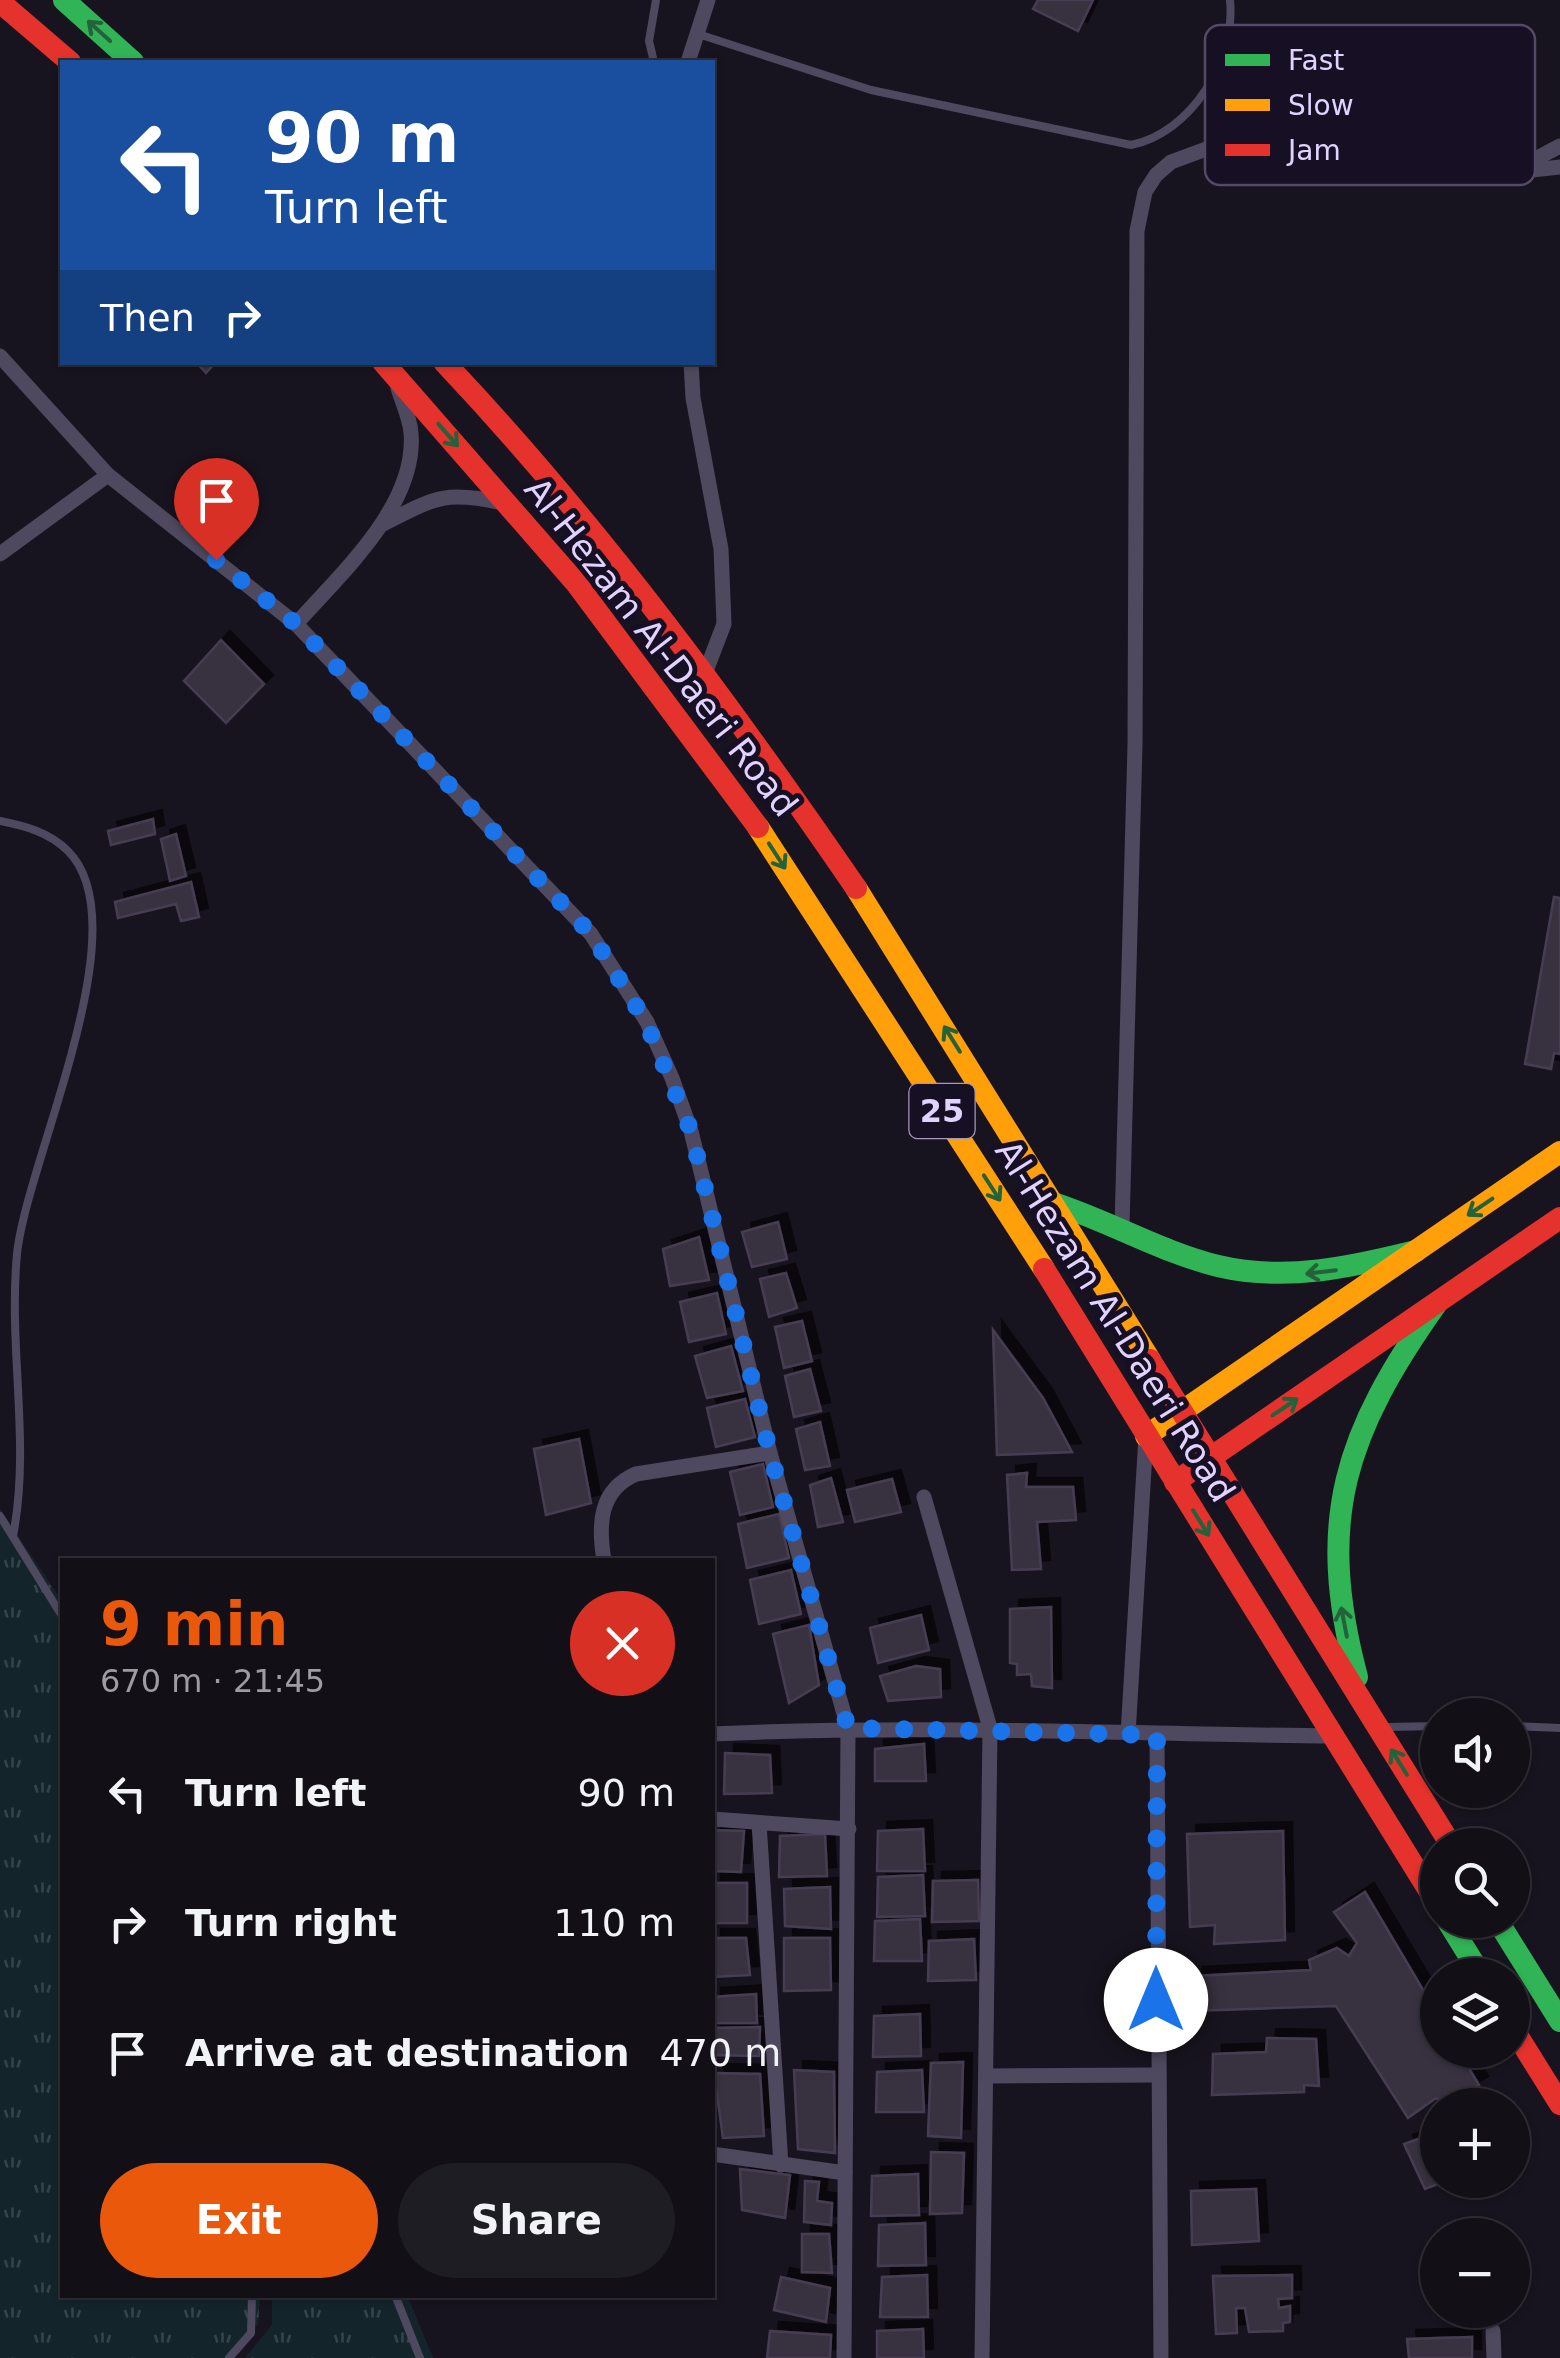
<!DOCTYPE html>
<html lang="en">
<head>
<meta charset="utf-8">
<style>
	body { margin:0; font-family:"DejaVu Sans",sans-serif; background:#1f1d24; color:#f1f3f6; height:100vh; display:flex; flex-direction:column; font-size:38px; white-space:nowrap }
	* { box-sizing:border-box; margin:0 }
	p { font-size:32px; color:#9c9ca1 }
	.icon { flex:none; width:55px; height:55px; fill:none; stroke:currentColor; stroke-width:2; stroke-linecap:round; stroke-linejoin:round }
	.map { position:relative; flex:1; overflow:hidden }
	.panel { position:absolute; left:60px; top:1558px; width:655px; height:740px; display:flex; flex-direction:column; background:#120f17; border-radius:0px; box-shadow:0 2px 8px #0004,0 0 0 2px #312f36 }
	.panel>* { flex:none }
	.banner { position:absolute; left:60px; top:60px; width:655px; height:305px; border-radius:0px; box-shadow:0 2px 8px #0004,0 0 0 2px #312f36; background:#1a4fa0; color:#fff; overflow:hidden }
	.controls { position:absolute; left:1420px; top:1698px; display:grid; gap:20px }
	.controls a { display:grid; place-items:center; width:110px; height:110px; border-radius:50%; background:#120f17; box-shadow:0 2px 8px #0004,0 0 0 2px #312f36; font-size:50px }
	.pin { position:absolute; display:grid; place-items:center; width:85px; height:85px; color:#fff; margin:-102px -42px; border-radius:50% 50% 50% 0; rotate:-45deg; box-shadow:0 0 10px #0007 }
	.pin .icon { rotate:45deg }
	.me { position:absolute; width:110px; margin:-55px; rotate:0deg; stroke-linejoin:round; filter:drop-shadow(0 0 8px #0008) }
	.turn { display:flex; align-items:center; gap:35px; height:210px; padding:0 40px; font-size:45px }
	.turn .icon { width:130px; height:130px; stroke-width:2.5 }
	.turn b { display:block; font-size:70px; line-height:85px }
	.then { display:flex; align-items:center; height:95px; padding:0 40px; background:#0003; gap:20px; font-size:38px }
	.round { display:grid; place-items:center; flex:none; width:105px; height:105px; border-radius:52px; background:#1f1d24 }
	.headline { display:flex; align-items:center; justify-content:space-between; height:170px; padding:0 40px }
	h1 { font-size:60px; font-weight:600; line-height:75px; color:#ea580c }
	.button { display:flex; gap:20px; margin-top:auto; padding:20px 40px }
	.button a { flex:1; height:115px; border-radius:60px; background:#ea580c; color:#fff; font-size:40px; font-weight:600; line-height:115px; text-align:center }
	.button a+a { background:#1f1d24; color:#f1f3f6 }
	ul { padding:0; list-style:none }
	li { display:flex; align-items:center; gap:30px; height:130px; padding:0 40px }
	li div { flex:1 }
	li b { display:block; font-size:38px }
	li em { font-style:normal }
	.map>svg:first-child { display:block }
	.grass { fill:url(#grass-tufts) }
	.building { fill:#383141; stroke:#463e52; stroke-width:2.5; filter:url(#shadow) }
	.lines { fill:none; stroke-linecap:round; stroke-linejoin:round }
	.lane { stroke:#4e495f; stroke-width:8 }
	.street { stroke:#4e495f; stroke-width:15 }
	.fast { stroke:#30b455; stroke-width:22 }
	.slow { stroke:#ff9f0a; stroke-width:22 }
	.jam { stroke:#e5322d; stroke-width:22 }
	.oneway { stroke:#24623c }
	.route { stroke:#1a73e8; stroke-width:18; stroke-dasharray:0 32.4 }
	.labels { text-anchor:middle; stroke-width:10; stroke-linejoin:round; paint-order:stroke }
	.shield { fill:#170f24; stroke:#a498bd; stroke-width:2.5 }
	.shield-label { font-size:32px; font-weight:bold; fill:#e1d3fe }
	.street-label { font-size:35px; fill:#e1d3fe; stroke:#170f24 }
	.key { fill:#170f24; stroke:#544a65; stroke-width:2.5 }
	.key-label { font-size:28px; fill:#e1d3fe }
</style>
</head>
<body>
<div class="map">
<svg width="1560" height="2358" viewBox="0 0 1560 2358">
	<defs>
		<pattern id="grass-tufts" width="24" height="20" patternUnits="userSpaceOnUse" patternTransform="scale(2.5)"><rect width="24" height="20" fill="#13252b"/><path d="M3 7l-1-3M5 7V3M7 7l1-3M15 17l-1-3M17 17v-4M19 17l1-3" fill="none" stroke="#35444b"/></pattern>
		<filter id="shadow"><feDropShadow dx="9" dy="-9" stdDeviation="0" flood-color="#0009"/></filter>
	</defs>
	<rect width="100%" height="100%" fill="#18141f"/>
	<g class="grass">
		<polygon points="0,1509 62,1601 62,2295 260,2295 258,2324 225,2358 0,2358"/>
		<polygon points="272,2295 407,2295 433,2358 245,2358 272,2325"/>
	</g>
	<g class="building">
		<polygon points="1038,0 1037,0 1093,0 1078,31 1033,9"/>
		<polygon points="196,362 216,362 206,373"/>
		<polygon points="221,640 264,684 226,723 184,681"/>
		<polygon points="153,819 155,834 111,845 108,831"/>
		<polygon points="176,834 186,876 170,881 161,839"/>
		<polygon points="191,882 199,917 181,921 176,904 118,918 115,902"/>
		<polygon points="1554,897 1560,898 1560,1054 1554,1053 1551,1069 1525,1064"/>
		<polygon points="778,1222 787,1259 752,1267 742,1232"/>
		<polygon points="699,1237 709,1280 670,1286 663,1249"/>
		<polygon points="786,1273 797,1308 769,1317 760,1279"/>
		<polygon points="717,1293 726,1334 689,1342 680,1302"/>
		<polygon points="802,1321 812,1361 784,1368 775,1327"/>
		<polygon points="993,1330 1043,1398 1072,1452 997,1455"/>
		<polygon points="731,1346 743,1391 707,1398 695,1356"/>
		<polygon points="810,1369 821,1411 794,1417 785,1376"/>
		<polygon points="745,1399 755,1437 716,1447 707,1408"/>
		<polygon points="820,1422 830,1466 805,1470 796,1429"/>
		<polygon points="579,1439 591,1503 546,1515 534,1449"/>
		<polygon points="763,1464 773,1507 740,1515 730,1472"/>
		<polygon points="1027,1473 1026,1487 1073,1487 1076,1520 1037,1522 1041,1569 1012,1570 1007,1475"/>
		<polygon points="831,1478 843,1522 818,1527 810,1485"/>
		<polygon points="892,1479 901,1512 855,1522 847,1490"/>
		<polygon points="779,1514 789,1558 747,1568 738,1524"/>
		<polygon points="791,1570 801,1614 759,1624 750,1580"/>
		<polygon points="1051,1607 1052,1688 1032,1686 1031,1674 1017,1675 1017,1664 1010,1663 1010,1609"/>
		<polygon points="921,1615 929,1650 878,1663 870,1628"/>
		<polygon points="809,1625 819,1685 789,1703 773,1634"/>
		<polygon points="916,1666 940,1669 941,1697 888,1701 880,1676"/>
		<polygon points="924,1744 926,1781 875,1781 875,1749"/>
		<polygon points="725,1753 770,1755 772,1793 724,1794"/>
		<polygon points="923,1829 925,1871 877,1871 878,1831"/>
		<polygon points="712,1830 744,1831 741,1872 712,1871"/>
		<polygon points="1283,1831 1285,1940 1214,1944 1215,1925 1190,1927 1187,1834"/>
		<polygon points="825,1834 827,1876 779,1877 780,1836"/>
		<polygon points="923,1875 925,1916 877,1917 878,1877"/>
		<polygon points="978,1880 979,1921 932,1922 933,1881"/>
		<rect x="712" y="1883" width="35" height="40"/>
		<polygon points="830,1887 831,1929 785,1926 784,1889"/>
		<polygon points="1365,1892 1438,2015 1438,2050 1458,2050 1479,2085 1446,2105 1436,2098 1408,2118 1336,2006 1191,2011 1194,1976 1311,1970 1309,1960 1337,1948 1349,1956 1357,1943 1334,1912"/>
		<polygon points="920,1919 922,1961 874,1961 875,1921"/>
		<polygon points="712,1938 746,1938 750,1975 712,1977"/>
		<polygon points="784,1938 830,1938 831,1990 784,1991"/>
		<polygon points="974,1939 976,1980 928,1981 929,1941"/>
		<polygon points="756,1994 757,2023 712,2023 712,1997"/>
		<polygon points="920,2014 921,2056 873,2057 874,2016"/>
		<polygon points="760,2027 759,2056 712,2055 712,2028"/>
		<polygon points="1267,2038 1316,2039 1319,2086 1304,2085 1304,2092 1212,2095 1213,2054 1266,2052"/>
		<polygon points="963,2062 961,2138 928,2136 931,2063"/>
		<polygon points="794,2070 834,2072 835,2153 798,2149"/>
		<polygon points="922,2070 924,2112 876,2112 877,2072"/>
		<polygon points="714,2073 760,2074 764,2136 723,2138"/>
		<polygon points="1438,2132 1438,2180 1448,2180 1425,2189 1404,2144"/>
		<polygon points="931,2152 964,2153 962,2213 930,2214"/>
		<polygon points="740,2169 790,2175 785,2218 742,2210"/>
		<polygon points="918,2174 919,2215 871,2216 872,2176"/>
		<polygon points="805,2181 819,2182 817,2201 832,2203 831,2225 804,2222"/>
		<polygon points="1256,2189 1259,2241 1192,2245 1191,2191"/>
		<polygon points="925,2223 926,2265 878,2266 879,2225"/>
		<polygon points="802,2234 829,2234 832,2273 802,2272"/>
		<polygon points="927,2275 928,2317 880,2317 882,2277"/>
		<polygon points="1292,2275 1292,2298 1278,2299 1279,2308 1290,2306 1290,2322 1283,2323 1283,2331 1249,2332 1245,2308 1236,2308 1237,2333 1216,2334 1213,2276"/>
		<polygon points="781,2277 830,2288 826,2322 774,2310"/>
		<polygon points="923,2329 924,2358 877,2358 877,2331"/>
		<polygon points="770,2331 831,2335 830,2358 767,2358"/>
		<polygon points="1472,2337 1472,2358 1409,2358 1407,2339"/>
	</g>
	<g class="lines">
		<g class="lane">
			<path d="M695,33l176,57 260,55c60,-12 105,-85 99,-145"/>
			<polyline points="654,62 649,41 656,0"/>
			<path d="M0,821c25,5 49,11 68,30 74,74 -42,311 -51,403 -9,94 14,190 -4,282"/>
			<polyline points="0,1516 62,1616"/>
			<polyline points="1512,1726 1560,1728"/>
			<polyline points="1387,1727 1438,1726"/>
			<polyline points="395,2295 420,2358"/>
			<polyline points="229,2358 251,2333 252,2295"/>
		</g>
		<g class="street">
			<polyline points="688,62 708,0"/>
			<polyline points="1524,165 1560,146"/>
			<polyline points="0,356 108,475 296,624 591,934 647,1022 672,1078 691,1131 770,1453 848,1728 844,2358"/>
			<polyline points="691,362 693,398 721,549 724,624 704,676"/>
			<path d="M383,524c51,-26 62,-34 119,-21"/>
			<polyline points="0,554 108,475"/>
			<path d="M296,624c44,-50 121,-118 115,-191 -1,-15 -9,-31 -13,-45"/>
			<polyline points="1122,1226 1135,745 1137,231 1145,192 1156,175 1171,162 1209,148 1376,162 1478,176 1560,167"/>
			<polyline points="924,1497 990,1728 982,2358"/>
			<path d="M604,1560c-6,-35 -5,-70 32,-86l134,-21"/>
			<path d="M712,1734c208,-10 415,0 622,2"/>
			<polyline points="1128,1734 1146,1436"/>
			<polyline points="1157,1735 1161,2358"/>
			<polyline points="712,1819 849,1829"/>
			<polyline points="759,1823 781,2165"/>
			<polyline points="989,2076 1156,2075"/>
			<polyline points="712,2154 845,2173"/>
			<polyline points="1493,2331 1494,2358"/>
		</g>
		<g class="fast">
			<polyline points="64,0 133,62"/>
			<path d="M1053,1203c56,18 108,49 165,63 67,16 134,1 198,-15"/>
			<path d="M1357,1677c-42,-158 -12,-244 80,-374"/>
			<polyline points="1447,1920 1481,1975"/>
			<polyline points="1497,1920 1560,2021"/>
		</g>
		<g class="slow">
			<polyline points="758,827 1044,1269"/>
			<polyline points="856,888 1150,1360"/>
			<polyline points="1146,1436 1560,1152"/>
		</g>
		<g class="jam">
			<polyline points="0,2 70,62"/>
			<polyline points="383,362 576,583 758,827"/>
			<path d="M444,362c154,163 285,341 412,526"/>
			<polyline points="1044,1269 1438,1905"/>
			<polyline points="1150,1360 1451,1845"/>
			<polyline points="1175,1482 1560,1218"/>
			<polyline points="1512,2027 1560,2104"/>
		</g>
	</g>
	<defs><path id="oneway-shaft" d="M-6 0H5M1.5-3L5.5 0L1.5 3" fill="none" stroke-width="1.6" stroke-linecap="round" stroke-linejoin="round" transform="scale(2.5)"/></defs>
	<g class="oneway">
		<use href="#oneway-shaft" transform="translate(99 31) rotate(-138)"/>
		<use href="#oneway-shaft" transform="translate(448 435) rotate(49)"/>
		<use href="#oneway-shaft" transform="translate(777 856) rotate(57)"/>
		<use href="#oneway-shaft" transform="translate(952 1039) rotate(-122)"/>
		<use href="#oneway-shaft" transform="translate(992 1188) rotate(57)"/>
		<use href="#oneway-shaft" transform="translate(1480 1207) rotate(146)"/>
		<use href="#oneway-shaft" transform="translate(1321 1272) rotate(173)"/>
		<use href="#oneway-shaft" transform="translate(1285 1407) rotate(-34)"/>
		<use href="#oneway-shaft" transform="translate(1201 1523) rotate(58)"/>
		<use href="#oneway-shaft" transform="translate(1344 1622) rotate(-101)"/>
		<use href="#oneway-shaft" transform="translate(1399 1762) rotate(-122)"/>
	</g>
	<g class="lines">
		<polyline class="route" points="216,560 296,624 591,934 646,1022 691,1131 770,1453 848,1728 1157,1735 1156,2000"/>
	</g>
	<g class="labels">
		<rect class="shield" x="909.5" y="1084" width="65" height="54" rx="8"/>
		<g class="shield-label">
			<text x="942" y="1122">25</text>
		</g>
		<g class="street-label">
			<text transform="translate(661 647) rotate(52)" y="12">Al-Hezam Al-Daeri Road</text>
			<text transform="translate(1115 1321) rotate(58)" y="12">Al-Hezam Al-Daeri Road</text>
		</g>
	</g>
	<rect x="1205" y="25" width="330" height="160" rx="15" class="key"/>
	<rect x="1225" y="54" width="45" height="12" fill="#30b455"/>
	<rect x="1225" y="99" width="45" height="12" fill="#ff9f0a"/>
	<rect x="1225" y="144" width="45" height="12" fill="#e5322d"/>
	<g class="key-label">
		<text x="1288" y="70">Fast</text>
		<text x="1288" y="115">Slow</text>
		<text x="1288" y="160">Jam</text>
	</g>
</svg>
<div class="controls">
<a><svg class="icon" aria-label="sound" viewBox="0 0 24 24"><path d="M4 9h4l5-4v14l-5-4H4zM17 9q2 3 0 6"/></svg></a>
<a><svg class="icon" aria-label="search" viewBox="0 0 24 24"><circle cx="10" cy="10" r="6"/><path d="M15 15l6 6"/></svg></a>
<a><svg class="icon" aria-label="layers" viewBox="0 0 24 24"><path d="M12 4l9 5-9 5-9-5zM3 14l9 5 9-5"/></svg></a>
<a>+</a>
<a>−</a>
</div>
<div class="pin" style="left:216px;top:560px;background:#d93025"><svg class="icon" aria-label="arrive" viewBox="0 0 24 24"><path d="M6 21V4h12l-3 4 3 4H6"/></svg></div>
<svg class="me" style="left:1156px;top:2000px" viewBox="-20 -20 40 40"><circle r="19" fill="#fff"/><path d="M0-13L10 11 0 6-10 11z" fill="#1a73e8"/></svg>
<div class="banner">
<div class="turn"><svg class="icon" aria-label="left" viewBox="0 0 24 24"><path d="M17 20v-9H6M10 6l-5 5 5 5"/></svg><div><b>90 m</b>Turn left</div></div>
<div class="then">Then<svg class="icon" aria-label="right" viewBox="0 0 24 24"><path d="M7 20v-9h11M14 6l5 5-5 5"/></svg></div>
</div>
<section class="panel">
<div class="headline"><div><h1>9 min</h1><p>670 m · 21:45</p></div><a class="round" style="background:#d93025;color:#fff"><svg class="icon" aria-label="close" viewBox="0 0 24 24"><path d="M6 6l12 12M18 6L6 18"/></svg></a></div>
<ul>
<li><svg class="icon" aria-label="left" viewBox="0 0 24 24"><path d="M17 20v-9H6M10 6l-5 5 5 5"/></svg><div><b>Turn left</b></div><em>90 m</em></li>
<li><svg class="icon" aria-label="right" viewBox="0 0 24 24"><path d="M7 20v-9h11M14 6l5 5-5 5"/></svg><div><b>Turn right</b></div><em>110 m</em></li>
<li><svg class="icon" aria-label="arrive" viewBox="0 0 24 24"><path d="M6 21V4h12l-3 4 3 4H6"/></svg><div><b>Arrive at destination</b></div><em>470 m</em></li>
</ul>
<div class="button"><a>Exit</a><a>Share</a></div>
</section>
</div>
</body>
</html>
